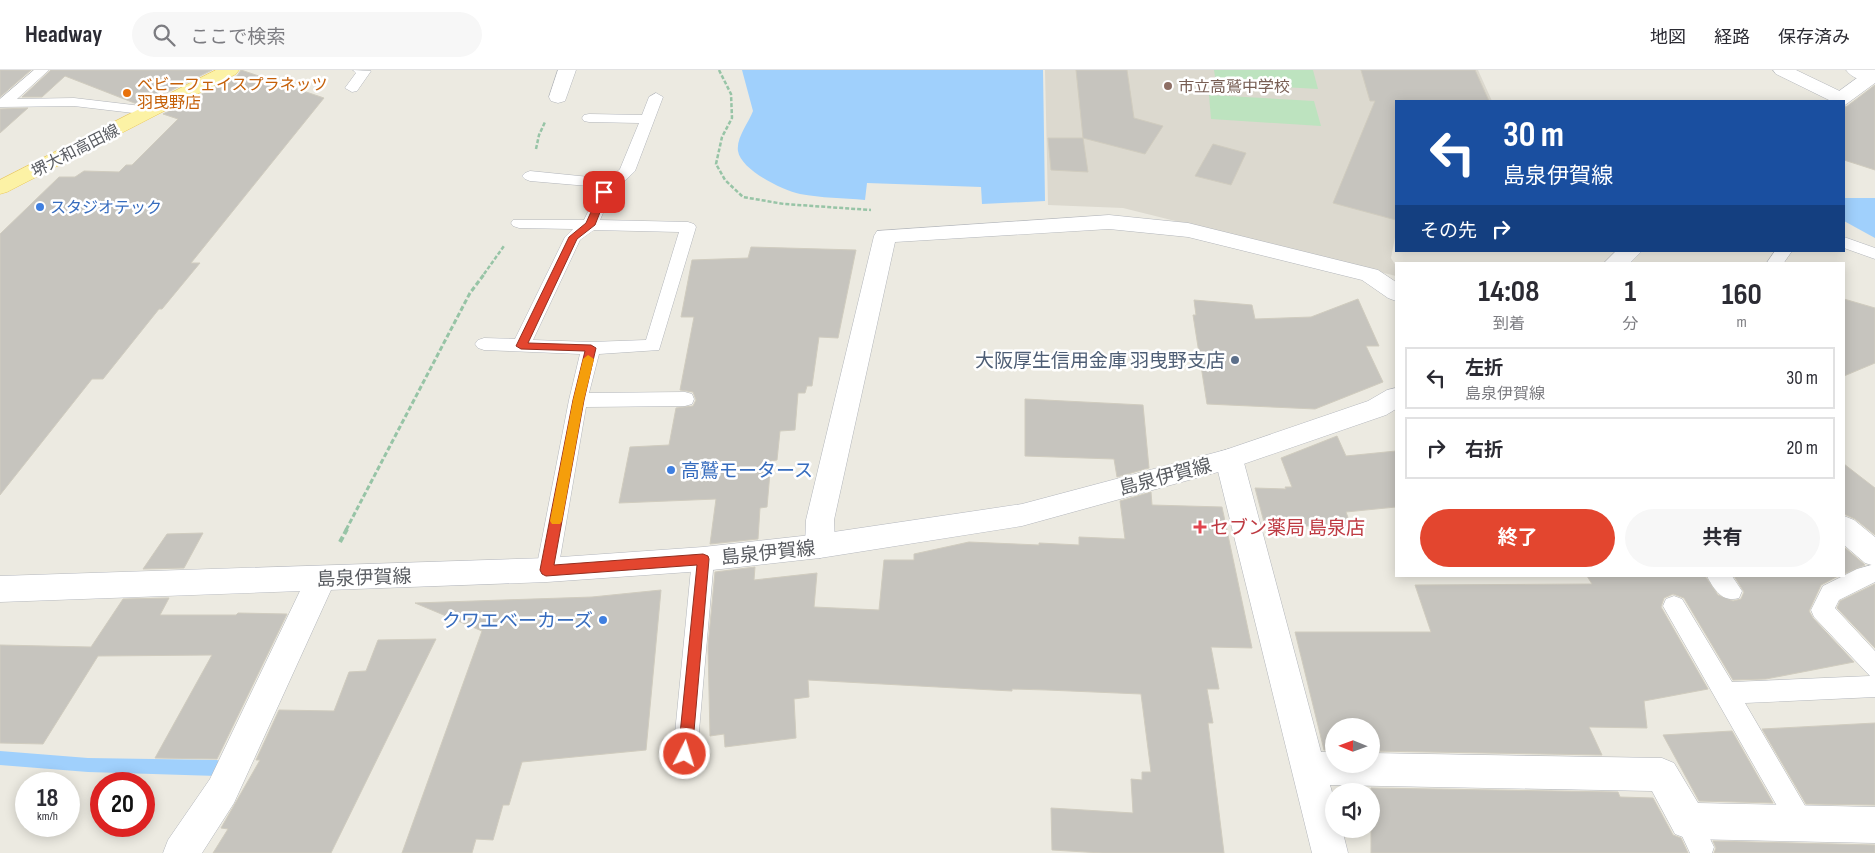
<!DOCTYPE html>
<html lang="ja">
<head>
<meta charset="utf-8">
<style>
	body { margin:0; font-family:"Sofia Sans Condensed","Noto Sans JP",sans-serif; background:#f7f7f7; color:#2b2b33; height:100vh; display:flex; flex-direction:column; font-size:19px; white-space:nowrap }
	* { box-sizing:border-box; margin:0 }
	p { font-size:16px; color:#7c7c81 }
	.icon { flex:none; width:28px; height:28px; fill:none; stroke:currentColor; stroke-width:2; stroke-linecap:round; stroke-linejoin:round }
	.map { position:relative; flex:1; overflow:hidden }
	.drawer { position:absolute; left:1395px; top:192px; width:450px; height:315px; display:flex; flex-direction:column; background:#fff; border-radius:0px; box-shadow:0 2px 12px #0003 }
	.drawer>* { flex:none }
	.hud { position:absolute; left:1395px; top:30px; width:450px; height:152px; border-radius:0px; box-shadow:0 2px 12px #0003; background:#1a4fa0; color:#fff; overflow:hidden }
	.needle { width:32px; rotate:271deg }
	.tools { position:absolute; left:1325px; top:648px; display:grid; gap:10px }
	.tools a { display:grid; place-items:center; width:55px; height:55px; border-radius:50%; background:#fff; box-shadow:0 2px 12px #0003; font-size:25px }
	.speed { position:absolute; left:15px; top:702px; display:flex; gap:10px; font-size:25px; font-weight:700; text-align:center }
	.speed>* { display:grid; place-content:center; width:65px; height:65px; border-radius:50%; background:#fff; box-shadow:0 2px 12px #0003; line-height:1 }
	.speed small { font-size:12px; font-weight:400 }
	.speed .limit { border:8px solid #d22; background:#fff; color:#111 }
	.pin { position:absolute; display:grid; place-items:center; width:42px; height:42px; color:#fff; margin:-21px; border-radius:10px; box-shadow:0 2px 8px #0006 }
	.me { position:absolute; width:55px; margin:-28px; rotate:5deg; stroke-linejoin:round; filter:drop-shadow(0 0 4px #0008) }
	.turn { display:flex; align-items:center; gap:18px; height:105px; padding:0 25px; font-size:22px }
	.turn .icon { width:65px; height:65px; stroke-width:2.5 }
	.turn b { display:block; font-size:35px; line-height:42px }
	.then { display:flex; align-items:center; height:48px; padding:0 25px; background:#0003; gap:10px; font-size:19px }
	.eta { display:flex; justify-content:space-evenly; align-items:center; height:85px; text-align:center }
	.eta b { font-size:30px; font-weight:700; line-height:35px }
	.action { display:flex; gap:10px; margin-top:auto; padding:10px 25px }
	.action a { flex:1; height:58px; border-radius:30px; background:#e3462f; color:#fff; font-size:20px; font-weight:700; line-height:58px; text-align:center }
	.action a+a { background:#f7f7f7; color:#2b2b33 }
	ul { padding:0; list-style:none }
	li { display:flex; align-items:center; gap:15px; height:62px; margin:0 10px 8px; padding:0 15px; border:2px solid #e1e1e2; border-radius:0px }
	li div { flex:1 }
	li b { display:block; font-size:19px }
	li em { font-style:normal }
	header { display:flex; align-items:center; gap:30px; box-sizing:border-box; height:70px; padding:0 25px; background:#fff; border-bottom:1px solid #e1e1e2 }
	header strong { font-size:24px }
	nav { display:flex; gap:28px; margin-inline-start:auto; font-size:18px }
	.search { width:350px; height:45px; background:#f7f7f7; display:flex; align-items:center; gap:12px; box-sizing:border-box; padding:0 18px; border-radius:28px; color:#7c7c81; font-size:19px }
	.map>svg:first-child { display:block }
	.education { fill:#dcd9cf }
	.green { fill:#bde3bf }
	.water { fill:#a0d0fc }
	.lines { fill:none; stroke-linecap:round; stroke-linejoin:round }
	.stream { fill:#a0d0fc; fill-rule:evenodd }
	.building { fill:#c6c4be; stroke:#d0ccbf }
	.service-casing { stroke:#b3b6bb; stroke-width:1 }
	.minor-casing { stroke:#b3b6bb; stroke-width:1 }
	.secondary-casing { stroke:#b4b7bd; stroke-width:1 }
	.primary-casing { stroke:#ecca59; stroke-width:1 }
	.path-far2 { stroke:#97c4a6; stroke-width:2.5; stroke-dasharray:4 2; stroke-linecap:butt }
	.path-far1 { stroke:#97c4a6; stroke-width:3; stroke-dasharray:5 2.5; stroke-linecap:butt }
	.path { stroke:#97c4a6; stroke-width:4; stroke-dasharray:6 3; stroke-linecap:butt }
	.service { fill:#fff; fill-rule:evenodd }
	.minor { fill:#fff; fill-rule:evenodd }
	.secondary { fill:#fff; fill-rule:evenodd }
	.primary { fill:#fcf2a5; fill-rule:evenodd }
	.route { fill:#e3462f; stroke:#942e1f }
	.slow { fill:#f59e0b }
	.education-dot { fill:#8d6e63; stroke:#fff; stroke-width:2 }
	.food-dot { fill:#e8710a; stroke:#fff; stroke-width:2 }
	.shop-dot { fill:#3f7fe0; stroke:#fff; stroke-width:2 }
	.service-dot { fill:#5c6f8a; stroke:#fff; stroke-width:2 }
	.health-dot { fill:#e0444e; stroke:#fff; stroke-width:2 }
	.labels { text-anchor:middle; stroke-width:5; stroke-linejoin:round; paint-order:stroke }
	.far-food-label { font-size:16px; fill:#c56008; stroke:#fff; text-anchor:start }
	.far-education-label { font-size:16px; fill:#785e54; stroke:#fff; text-anchor:start }
	.far-street-label { font-size:16px; fill:#595c61; stroke:#fff }
	.far-shop-label { font-size:16px; fill:#366cbe; stroke:#fff; text-anchor:start }
	.service-label { font-size:19px; fill:#4e5e75; stroke:#fff; text-anchor:end }
	.shop-label { font-size:19px; fill:#366cbe; stroke:#fff; text-anchor:start }
	.street-label { font-size:19px; fill:#595c61; stroke:#fff }
	.health-label { font-size:19px; fill:#be3a42; stroke:#fff; text-anchor:start }
</style>
</head>
<body>
<header>
<strong>Headway</strong>
<div class="search"><svg class="icon" aria-label="search" viewBox="0 0 24 24"><circle cx="10" cy="10" r="6"/><path d="M15 15l6 6"/></svg>ここで検索</div>
<nav><a>地図</a><a>経路</a><a>保存済み</a></nav>
</header>
<div class="map">
<svg width="1875" height="783" viewBox="0 0 1875 783">
	<rect width="100%" height="100%" fill="#eceae1"/>
	<polygon class="education" points="1045,0 1478,0 1492,31 1396,31 1396,162 1391,188 1396,196 1396,206 1123,138 1048,135"/>
	<g class="green">
		<polygon points="1214,0 1313,0 1318,19 1216,13"/>
		<polygon points="1209,25 1314,31 1321,56 1211,49"/>
	</g>
	<g class="water">
		<path d="M742,0h301l2,131 -63,3 -1,-17 -114,-4 -2,17c-21,-2 -44,-2 -65,-6 -18,-4 -59,-24 -62,-43 -2,-13 11,-29 15,-40z"/>
		<polygon points="1844,128 1875,128 1875,168 1844,151"/>
	</g>
	<g class="lines">
		<polygon class="stream" points="0,681 88,688 217,690 223,693 225,698 223,703 217,706 88,702 0,695"/>
	</g>
	<g class="building">
		<polygon points="0,0 31,0 0,27"/>
		<polygon points="51,0 212,0 144,34 137,34 65,6 42,27 22,27"/>
		<polygon points="241,0 324,28 191,193 200,193 162,239 159,239 103,309 92,309 0,425 0,164 59,107 75,107 84,101 119,102 126,95 132,95 178,49 163,44 237,6"/>
		<polygon points="1076,0 1127,0 1134,48 1163,56 1145,84 1083,68 1088,102 1051,100 1048,68 1083,68"/>
		<polygon points="1361,0 1475,0 1489,31 1396,31 1396,150 1333,133 1375,31 1370,31"/>
		<polygon points="1875,15 1875,100 1844,90 1844,36 1846,37"/>
		<polygon points="28,38 0,63 0,39"/>
		<polygon points="1213,74 1246,83 1231,115 1195,106"/>
		<polygon points="751,177 856,180 838,268 819,267 812,316 807,316 805,323 798,323 795,360 780,361 777,390 771,391 767,437 760,438 758,469 710,474 716,429 619,433 630,377 669,375 676,338 693,336 696,330 693,322 680,320 694,247 681,247 692,190 748,188"/>
		<polygon points="1358,229 1379,276 1366,276 1383,312 1315,339 1207,334 1193,245 1196,245 1194,230 1252,235 1255,249 1311,247"/>
		<polygon points="1844,229 1875,238 1875,293 1844,306"/>
		<polygon points="1025,329 1143,335 1149,398 1117,407 1114,389 1025,386"/>
		<polygon points="1337,366 1346,386 1396,381 1396,437 1346,442 1351,456 1265,456 1255,418 1286,419 1285,417 1292,417 1281,388"/>
		<polygon points="1844,394 1875,418 1875,465 1855,449 1844,444"/>
		<polygon points="1151,422 1152,435 1222,437 1252,578 1211,577 1219,619 1207,619 1213,653 1208,653 1224,783 1102,783 1052,780 1051,738 1133,743 1131,709 1142,710 1142,702 1151,702 1141,624 1047,620 1012,619 1012,621 808,610 809,627 794,629 796,668 725,677 724,664 710,666 708,576 715,502 755,497 754,510 817,503 814,537 879,540 884,490 914,490 914,484 969,472 1039,475 1039,473 1079,475 1079,467 1125,469 1120,431"/>
		<polygon points="203,463 184,498 143,499 167,464"/>
		<polygon points="1844,477 1864,494 1865,495 1844,504"/>
		<polygon points="1587,506 1705,506 1718,525 1733,531 1741,529 1744,522 1734,506 1838,506 1821,515 1809,541 1813,548 1854,592 1766,609 1733,610 1684,528 1673,524 1664,528 1661,537 1708,619 1644,631 1647,658 1589,657 1602,685 1371,681 1371,656 1334,656 1334,680 1324,680 1295,562 1431,562 1415,515 1592,514"/>
		<polygon points="1875,514 1875,578 1837,538 1840,531"/>
		<polygon points="661,520 646,680 522,692 509,735 503,735 493,770 476,769 472,783 402,783 482,561 415,533 592,527"/>
		<polygon points="169,528 160,545 236,545 238,543 287,544 217,689 155,688 212,585 98,586 43,674 0,673 0,575 91,577 123,529"/>
		<polygon points="436,569 331,783 213,783 228,759 221,758 260,690 256,690 279,640 334,641 349,602 366,601 378,570"/>
		<polygon points="1875,653 1875,735 1806,734 1762,659"/>
		<polygon points="1732,661 1773,733 1699,731 1663,665"/>
		<polygon points="1371,718 1618,722 1620,727 1653,728 1673,765 1681,768 1688,783 1371,783"/>
		<polygon points="1713,771 1875,775 1875,783 1714,783 1716,778"/>
	</g>
	<g class="lines">
		<g class="service-casing">
			<g id="service">
				<polygon points="34,0 49,0 17,29 74,28 150,37 157,41 150,45 74,36 0,37 0,29"/>
				<polygon points="353,0 371,1 357,21 352,22 345,18 356,3"/>
				<path d="M656,23l7,4 -28,74 -24,23 -11,26 88,2 6,2 2,3 -37,123 -60,4 -10,39 96,-1 7,2 2,5 -2,5 -7,2 -99,1 -28,163 -3,6 -8,3 -8,-3 -3,-6 33,-170 11,-46 -96,-4 -6,-2 -3,-4 3,-4 6,-2 31,1 50,-102 8,-8 -54,-1 -6,-2 -2,-3 2,-3h71l16,-33 -70,-6 -5,-2 -3,-3 3,-3 5,-2 79,8 11,-10 19,-46 -50,-1 -5,-1 -2,-3 2,-3 5,-1 53,1 7,-18zM594,160l85,2 -33,108 -55,2 -58,-2 47,-100z"/>
				<polygon points="1844,167 1875,178 1875,189 1844,178"/>
				<polygon points="1775,181 1792,181 1783,194 1766,194"/>
				<polygon points="703,480 711,483 714,489 697,684 694,692 685,696 676,692 673,684 692,489 695,483"/>
				<polygon points="1875,494 1875,512 1839,530 1835,538 1875,581 1875,627 1745,633 1811,746 1815,755 1811,764 1802,768 1793,764 1663,536 1666,529 1674,526 1682,529 1732,612 1870,606 1814,547 1811,540 1823,516 1857,499"/>
				<path d="M1707,506h25l10,15 -3,7c-16,5 -25,-8 -32,-22z"/>
				<polygon points="1688,738 1697,742 1714,777 1712,783 1690,783 1675,751 1679,742"/>
			</g>
		</g>
		<g class="minor-casing">
			<g id="minor">
				<polygon points="558,0 576,0 565,31 558,33 551,31 549,27"/>
				<polygon points="1773,0 1796,0 1848,25 1850,29 1848,33 1844,34 1844,31 1831,31 1776,4"/>
				<path d="M1846,0h24l5,2v10c-9,1 -24,-4 -29,-12z"/>
				<polygon points="1109,145 1188,153 1378,200 1396,212 1396,231 1388,228 1362,210 1188,167 1109,159 895,172 834,450 835,476 830,484 820,488 810,484 805,476 806,450 874,166 877,161"/>
				<polygon points="1229,379 1239,382 1243,389 1321,682 1334,682 1334,694 1371,694 1371,683 1662,688 1674,693 1698,733 1875,737 1875,773 1688,769 1675,764 1652,721 1330,715 1334,729 1334,759 1342,759 1348,783 1312,783 1215,389 1219,382"/>
				<polygon points="1844,446 1854,450 1875,467 1875,496 1865,493 1844,475"/>
				<polygon points="321,496 332,500 336,509 234,733 202,783 163,783 168,770 210,709 310,500"/>
			</g>
		</g>
		<g class="secondary-casing">
			<g id="secondary">
				<polygon points="1868,0 1875,0 1875,13 1845,35 1844,31 1829,31 1831,27"/>
				<polygon points="1616,181 1642,181 1629,194 1603,194"/>
				<polygon points="1396,318 1396,339 1386,345 1229,399 1022,456 820,488 703,501 547,512 0,532 0,506 547,488 703,477 820,464 1022,434 1225,380 1368,331 1387,320"/>
			</g>
		</g>
		<g class="primary-casing">
			<polygon id="primary" points="216,0 239,0 236,4 7,122 0,124 0,110"/>
		</g>
		<g class="path-far2">
			<polyline points="719,0 731,24 732,48 722,67 716,94 725,110 743,127 784,134 871,140"/>
			<polyline points="536,79 539,65 545,52"/>
			<polyline points="484,204 504,176"/>
		</g>
		<polyline class="path-far1" points="346,460 470,223 485,203"/>
		<polyline class="path" points="340,472 347,459"/>
		<use href="#service" class="service"/>
		<use href="#minor" class="minor"/>
		<use href="#secondary" class="secondary"/>
		<use href="#primary" class="primary"/>
	</g>
	<polygon class="route" points="604,119 608,122 595,155 577,169 528,273 591,275 596,278 584,330 554,495 703,484 708,486 709,489 692,684 690,689 685,691 680,689 678,684 697,495 546,506 542,504 540,500 573,330 585,281 521,279 516,276 569,167 586,153 600,122"/>
	<polygon class="slow" points="588,285 594,289 584,330 562,451 560,454 552,454 550,451 573,330 583,289"/>
	<circle class="education-dot" cx="1168" cy="16" r="5"/>
	<circle class="food-dot" cx="127" cy="23" r="5"/>
	<g class="shop-dot">
		<circle cx="40" cy="137" r="5"/>
		<circle cx="671" cy="400" r="5"/>
		<circle cx="603" cy="550" r="5"/>
	</g>
	<circle class="service-dot" cx="1235" cy="290" r="5"/>
	<path class="health-dot" d="M1197.5 449.5h5v5h5v5h-5v5h-5v-5h-5v-5h5z"/>
	<g class="labels">
		<g class="far-food-label">
			<text x="137" y="20">ベビーフェイスプラネッツ<tspan x="137" dy="18">羽曳野店</tspan></text>
		</g>
		<g class="far-education-label">
			<text x="1178" y="22">市立高鷲中学校</text>
		</g>
		<g class="far-street-label">
			<text transform="translate(75 80) rotate(-27)" y="6">堺大和高田線</text>
		</g>
		<g class="far-shop-label">
			<text x="50" y="143">スタジオテック</text>
		</g>
		<g class="service-label">
			<text x="1225" y="297">大阪厚生信用金庫 羽曳野支店</text>
		</g>
		<g class="shop-label">
			<text x="681" y="407">高鷲モータース</text>
			<text x="593" y="557" text-anchor="end">クワエベーカーズ</text>
		</g>
		<g class="street-label">
			<text transform="translate(1165 406) rotate(-15)" y="7">島泉伊賀線</text>
			<text transform="translate(768 482) rotate(-6)" y="7">島泉伊賀線</text>
			<text transform="translate(364 507) rotate(-2)" y="7">島泉伊賀線</text>
		</g>
		<g class="health-label">
			<text x="1210" y="464">セブン薬局 島泉店</text>
		</g>
	</g>
</svg>
<div class="tools">
<a><svg class="needle" viewBox="-14 -14 28 28"><path d="M0-13l5 13h-10z" fill="#e53935"/><path d="M0 13l5-13h-10z" fill="#7c7c81"/></svg></a>
<a><svg class="icon" aria-label="sound" viewBox="0 0 24 24"><path d="M4 9h4l5-4v14l-5-4H4zM17 9q2 3 0 6"/></svg></a>
</div>
<div class="speed"><div>18<small>km/h</small></div><div class="limit">20</div></div>
<div class="pin" style="left:604px;top:122px;background:#d93025"><svg class="icon" aria-label="arrive" viewBox="0 0 24 24"><path d="M6 21V4h12l-3 4 3 4H6"/></svg></div>
<svg class="me" style="left:685px;top:684px" viewBox="-20 -20 40 40"><circle r="17" fill="#e3462f" stroke="#fff" stroke-width="3"/><path d="M0-11L8 9 0 5-8 9z" fill="#fff"/></svg>
<div class="hud">
<div class="turn"><svg class="icon" aria-label="left" viewBox="0 0 24 24"><path d="M17 20v-9H6M10 6l-5 5 5 5"/></svg><div><b>30 m</b>島泉伊賀線</div></div>
<div class="then">その先<svg class="icon" aria-label="right" viewBox="0 0 24 24"><path d="M7 20v-9h11M14 6l5 5-5 5"/></svg></div>
</div>
<section class="drawer">
<div class="eta">
<div><b>14:08</b><p>到着</p></div>
<div><b>1</b><p>分</p></div>
<div><b>160</b><p>m</p></div>
</div>
<ul>
<li><svg class="icon" aria-label="left" viewBox="0 0 24 24"><path d="M17 20v-9H6M10 6l-5 5 5 5"/></svg><div><b>左折</b><p>島泉伊賀線</p></div><em>30 m</em></li>
<li><svg class="icon" aria-label="right" viewBox="0 0 24 24"><path d="M7 20v-9h11M14 6l5 5-5 5"/></svg><div><b>右折</b></div><em>20 m</em></li>
</ul>
<div class="action"><a>終了</a><a>共有</a></div>
</section>
</div>
</body>
</html>
